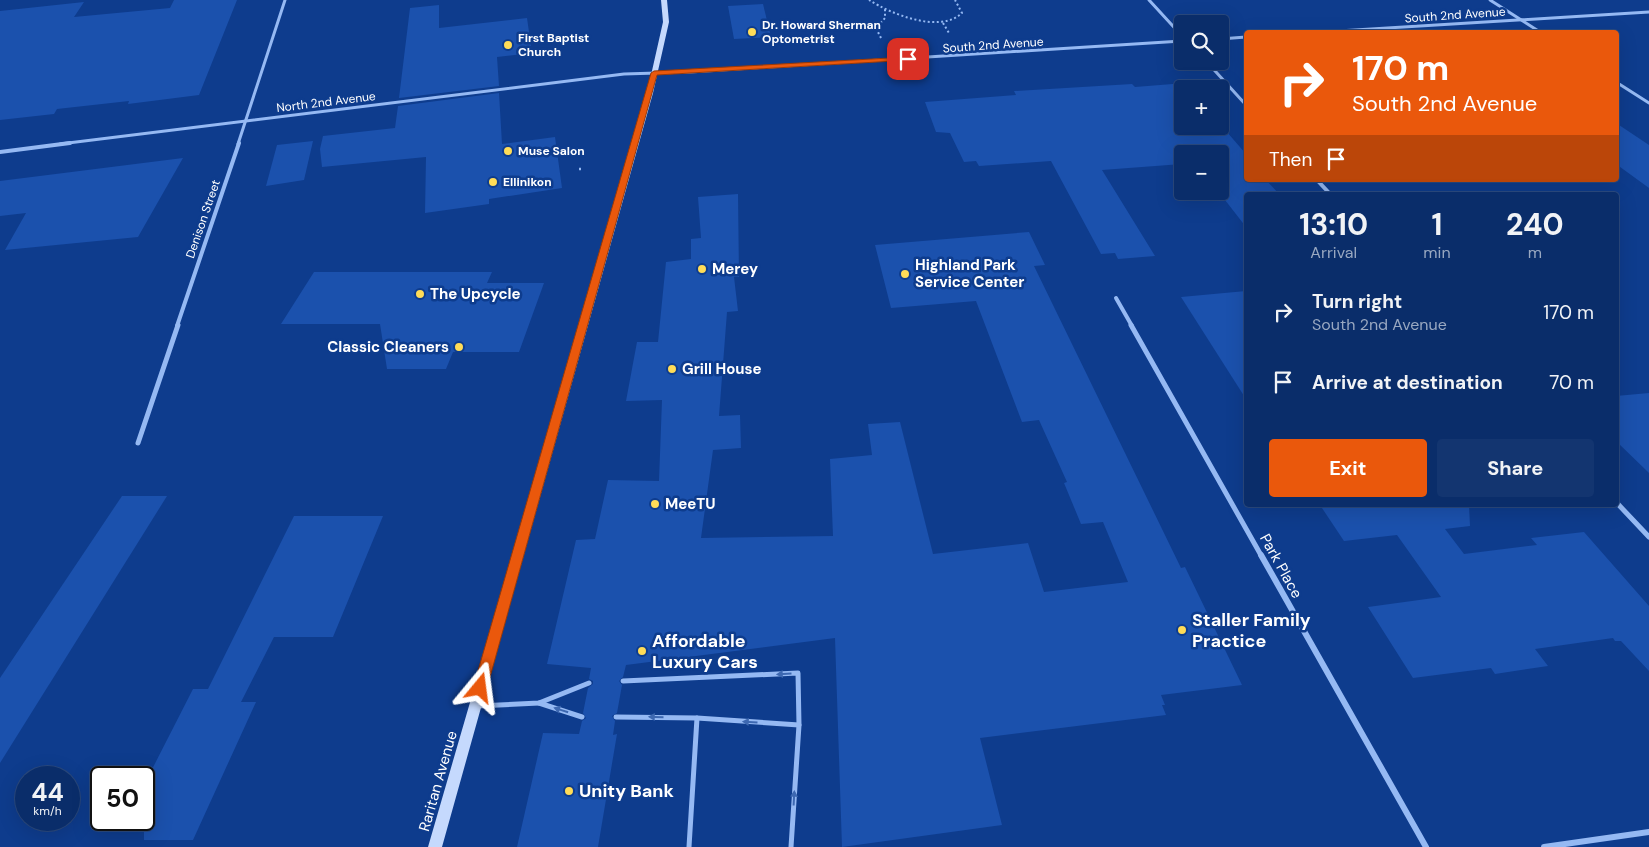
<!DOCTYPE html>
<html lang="en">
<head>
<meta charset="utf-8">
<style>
	body { margin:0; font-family:"DM Sans",sans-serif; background:#133570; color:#f1f3f6; height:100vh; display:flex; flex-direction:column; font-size:19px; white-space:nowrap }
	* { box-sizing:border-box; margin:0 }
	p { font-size:16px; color:#99a8c1 }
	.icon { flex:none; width:28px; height:28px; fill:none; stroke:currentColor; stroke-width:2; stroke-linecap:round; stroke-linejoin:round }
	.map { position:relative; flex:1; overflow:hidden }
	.sheet { position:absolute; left:1244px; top:192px; width:375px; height:315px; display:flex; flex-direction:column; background:#0a2d6a; border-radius:5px; box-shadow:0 5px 20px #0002,0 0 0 1px #2a497e }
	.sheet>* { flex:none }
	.banner { position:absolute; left:1244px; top:30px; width:375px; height:152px; border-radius:5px; box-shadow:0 5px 20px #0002,0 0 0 1px #2a497e; background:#ea580c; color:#fff; overflow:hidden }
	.fabs { position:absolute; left:1174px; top:15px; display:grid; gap:10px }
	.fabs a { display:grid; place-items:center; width:55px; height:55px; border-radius:5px; background:#0a2d6a; box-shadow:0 5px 20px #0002,0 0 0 1px #2a497e; font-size:25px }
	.speed { position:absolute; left:15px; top:766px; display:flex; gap:10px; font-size:25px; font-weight:700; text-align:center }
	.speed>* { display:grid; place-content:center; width:65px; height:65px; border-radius:50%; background:#0a2d6a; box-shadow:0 5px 20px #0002,0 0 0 1px #2a497e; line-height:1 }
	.speed small { font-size:12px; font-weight:400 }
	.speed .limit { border:2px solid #111; border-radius:8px; background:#fff; color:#111 }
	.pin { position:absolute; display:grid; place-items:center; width:42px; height:42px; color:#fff; margin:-21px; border-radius:10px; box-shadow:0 2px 8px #0006 }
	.me { position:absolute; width:55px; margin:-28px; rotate:16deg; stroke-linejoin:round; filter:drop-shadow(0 0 4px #0008) }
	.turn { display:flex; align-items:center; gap:18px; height:105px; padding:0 25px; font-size:22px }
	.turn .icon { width:65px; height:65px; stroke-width:2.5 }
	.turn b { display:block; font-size:35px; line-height:42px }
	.then { display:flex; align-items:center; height:48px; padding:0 25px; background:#0003; gap:10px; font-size:19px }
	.eta { display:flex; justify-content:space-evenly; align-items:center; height:85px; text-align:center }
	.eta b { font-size:30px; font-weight:700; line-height:35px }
	.action { display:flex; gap:10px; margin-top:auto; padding:10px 25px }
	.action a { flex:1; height:58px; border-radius:5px; background:#ea580c; color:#fff; font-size:20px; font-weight:700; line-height:58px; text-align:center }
	.action a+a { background:#133570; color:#f1f3f6 }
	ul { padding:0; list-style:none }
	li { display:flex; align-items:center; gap:15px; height:70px; padding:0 25px }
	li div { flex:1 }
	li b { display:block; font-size:19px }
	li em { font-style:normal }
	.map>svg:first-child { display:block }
	.building { fill:#1b51ad }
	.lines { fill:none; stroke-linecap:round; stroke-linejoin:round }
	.path-far1 { stroke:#95b9f3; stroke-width:2; stroke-dasharray:2 2.5; stroke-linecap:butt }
	.path { stroke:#95b9f3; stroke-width:2.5; stroke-dasharray:2 3; stroke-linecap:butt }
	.lane { stroke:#95b9f3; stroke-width:5 }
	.street-far3 { stroke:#95b9f3; stroke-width:3 }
	.street-far2 { stroke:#95b9f3; stroke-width:4 }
	.street-far1 { stroke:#95b9f3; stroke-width:5 }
	.street { stroke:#95b9f3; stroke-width:6 }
	.secondary { fill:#c5d9fd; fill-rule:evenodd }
	.oneway { fill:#3d68b1 }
	.route { fill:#ea580c; stroke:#983908 }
	.poi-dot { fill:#ffdc58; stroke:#0e3c8d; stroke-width:2 }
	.labels { text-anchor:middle; stroke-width:5; stroke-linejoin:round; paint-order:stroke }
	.far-street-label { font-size:12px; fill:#fff; stroke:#0e3c8d }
	.far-poi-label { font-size:12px; font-weight:bold; fill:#fff; stroke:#0e3c8d; text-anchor:start }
	.poi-label { font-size:15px; font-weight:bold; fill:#fff; stroke:#0e3c8d; text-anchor:start }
	.street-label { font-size:15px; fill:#fff; stroke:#0e3c8d }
	.near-poi-label { font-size:18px; font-weight:bold; fill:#fff; stroke:#0e3c8d; text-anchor:start }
</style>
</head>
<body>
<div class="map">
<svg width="1649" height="847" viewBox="0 0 1649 847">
	<rect width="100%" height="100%" fill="#0e3c8d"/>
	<g class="building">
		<polygon points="174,0 237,0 199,95 128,104 129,101 57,109 54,114 0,120 0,11 84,2 74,17 170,8"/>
		<polygon points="763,4 771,37 734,39 728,6"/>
		<polygon points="439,5 439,28 527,18 532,53 497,57 499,86 399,98 410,8"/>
		<polygon points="1185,83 1190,89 1182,89 1182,126 1220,126 1220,124 1246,154 1244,154 1246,157 1246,180 1266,180 1280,195 1246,195 1246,227 1218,191 1220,191 1220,154 1182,154 1182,164 1102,170 1155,256 1118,259 1115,253 1101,254 1051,161 979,166 976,161 964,162 950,133 936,132 925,102 1016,95 1014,91 1132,84 1135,87"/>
		<polygon points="499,93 502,144 555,137 562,188 489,199 489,204 425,213 426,157 322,167 320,149 323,136 395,128 398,106"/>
		<polygon points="1616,123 1649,145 1649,188 1616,164"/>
		<polygon points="313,141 304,180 266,186 277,145"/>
		<polygon points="183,158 138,237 5,250 26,213 0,216 0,181"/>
		<polygon points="738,194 739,277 734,277 738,311 727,312 719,416 740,415 741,448 713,450 701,538 833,536 830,459 872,455 868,424 900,422 933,554 1028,543 1044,592 1128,582 1103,522 1081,524 1064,483 1067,482 1039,420 1022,422 976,301 891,308 875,245 1029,232 1045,265 1034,266 1181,568 1185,567 1242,685 1161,695 1165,705 1162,705 1166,715 980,738 1002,825 842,847 835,638 626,665 623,677 619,681 622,685 617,713 612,716 615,721 613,735 617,734 598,847 517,847 543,733 579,734 582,721 586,718 583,713 588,688 593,684 593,681 589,679 591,668 547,664 576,540 595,539 608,480 659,481 662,400 626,401 637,342 658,342 666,262 691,259 691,239 701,238 698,197"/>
		<polygon points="314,272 492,272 487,283 544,283 519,352 453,352 446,369 387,369 380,324 281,324"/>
		<polygon points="1246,291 1246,399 1181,297"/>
		<polygon points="1649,393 1649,473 1616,441 1616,396"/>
		<polygon points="122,496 167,496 0,763 0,678"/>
		<polygon points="1320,505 1469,505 1470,526 1445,529 1464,554 1537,545 1531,538 1584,532 1649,606 1649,671 1621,641 1615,641 1613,638 1535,649 1548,666 1495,674 1491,668 1413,678 1368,607 1441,597 1397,535 1344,541"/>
		<polygon points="294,516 383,516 333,637 274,637 241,702 256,702 193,840 144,840 144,785 193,689 208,689"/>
	</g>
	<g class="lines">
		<g class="path-far1">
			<path d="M869,0c22,14 71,34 93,13l-7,-13"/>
			<polyline points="943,23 949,33"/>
			<polyline points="881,38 876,28 885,18 885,8"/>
		</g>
		<polyline class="path" points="579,169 582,169"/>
		<g class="lane">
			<polyline points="623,681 798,673 799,725 791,847"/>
			<polyline points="539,703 582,717"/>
			<polyline points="477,706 539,703 589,683"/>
			<polyline points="616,717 697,718 799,725"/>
			<polyline points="689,847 697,718"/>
		</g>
		<g class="street-far3">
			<polyline points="1149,0 1182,36"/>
			<polyline points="1490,0 1540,32"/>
			<polyline points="1322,32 1649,12"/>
			<polyline points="1220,39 1246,37"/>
			<polyline points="1206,61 1246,105"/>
			<polyline points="1616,82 1649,103"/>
			<polyline points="60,144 624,74 690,72 1182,41"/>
			<polyline points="238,144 285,0"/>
		</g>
		<g class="street-far2">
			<polyline points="0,152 70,143"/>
			<polyline points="1317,180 1331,195"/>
			<polyline points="1116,298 1132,326"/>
			<polyline points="177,326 239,143"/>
		</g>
		<g class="street-far1">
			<polyline points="1131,325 1262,557"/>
			<polyline points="138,443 178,325"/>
			<polyline points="1616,502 1649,537"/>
		</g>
		<g class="street">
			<polyline points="1261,555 1426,847"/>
			<polyline points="1544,847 1649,832"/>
		</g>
		<polygon class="secondary" points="661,0 667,0 669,22 653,93 442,847 428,847 647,93 663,22"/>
	</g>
	<defs><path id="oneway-solid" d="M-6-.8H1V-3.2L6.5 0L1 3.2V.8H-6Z" transform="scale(1.25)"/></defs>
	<g class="oneway">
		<use href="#oneway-solid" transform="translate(784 674) rotate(177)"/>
		<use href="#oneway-solid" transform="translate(561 710) rotate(-162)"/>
		<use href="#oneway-solid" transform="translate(656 717) rotate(-179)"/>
		<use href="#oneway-solid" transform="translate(750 722) rotate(-176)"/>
		<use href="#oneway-solid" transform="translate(794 798) rotate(-87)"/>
	</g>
	<polygon class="route" points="908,57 911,57 911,60 657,75 487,688 485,693 480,695 475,693 473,688 651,73 654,71"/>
	<g class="poi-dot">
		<circle cx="752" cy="32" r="5"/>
		<circle cx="508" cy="45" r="5"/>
		<circle cx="508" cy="151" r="5"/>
		<circle cx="493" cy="182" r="5"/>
		<circle cx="702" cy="269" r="5"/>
		<circle cx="905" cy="274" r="5"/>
		<circle cx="420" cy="294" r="5"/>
		<circle cx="459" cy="347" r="5"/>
		<circle cx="672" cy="369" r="5"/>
		<circle cx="655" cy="504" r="5"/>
		<circle cx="1182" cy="630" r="5"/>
		<circle cx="642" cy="651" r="5"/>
		<circle cx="569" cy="791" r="5"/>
	</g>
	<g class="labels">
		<g class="far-street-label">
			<text transform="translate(1455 15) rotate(-4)" y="4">South 2nd Avenue</text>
			<text transform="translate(993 45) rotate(-4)" y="4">South 2nd Avenue</text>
			<text transform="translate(326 102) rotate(-7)" y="4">North 2nd Avenue</text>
			<text transform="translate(203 219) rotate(-71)" y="4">Denison Street</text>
		</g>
		<g class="far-poi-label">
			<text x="762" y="29">Dr. Howard Sherman<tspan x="762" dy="14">Optometrist</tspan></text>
			<text x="518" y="42">First Baptist<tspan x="518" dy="14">Church</tspan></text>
			<text x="518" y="155">Muse Salon</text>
			<text x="503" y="186">Ellinikon</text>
		</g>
		<g class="poi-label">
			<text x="915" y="270">Highland Park<tspan x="915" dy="17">Service Center</tspan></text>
			<text x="712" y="274">Merey</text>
			<text x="430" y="299">The Upcycle</text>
			<text x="449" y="352" text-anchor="end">Classic Cleaners</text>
			<text x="682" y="374">Grill House</text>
			<text x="665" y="509">MeeTU</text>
		</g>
		<g class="street-label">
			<text transform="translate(1281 566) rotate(61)" y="5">Park Place</text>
			<text transform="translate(438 781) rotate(-74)" y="5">Raritan Avenue</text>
		</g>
		<g class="near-poi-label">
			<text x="1192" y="626">Staller Family<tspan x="1192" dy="21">Practice</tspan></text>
			<text x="652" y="647">Affordable<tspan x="652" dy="21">Luxury Cars</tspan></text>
			<text x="579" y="797">Unity Bank</text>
		</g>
	</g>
</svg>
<div class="fabs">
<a><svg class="icon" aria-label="search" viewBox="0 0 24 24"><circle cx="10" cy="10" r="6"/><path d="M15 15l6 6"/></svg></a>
<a>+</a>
<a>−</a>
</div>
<div class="speed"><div>44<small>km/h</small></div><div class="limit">50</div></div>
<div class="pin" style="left:908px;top:59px;background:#d93025"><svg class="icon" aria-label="arrive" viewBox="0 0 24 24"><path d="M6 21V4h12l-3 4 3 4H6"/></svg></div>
<svg class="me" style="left:480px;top:688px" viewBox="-20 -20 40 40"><path d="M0-17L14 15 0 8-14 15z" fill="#ea580c" stroke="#fff" stroke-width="4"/></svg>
<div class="banner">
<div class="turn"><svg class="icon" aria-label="right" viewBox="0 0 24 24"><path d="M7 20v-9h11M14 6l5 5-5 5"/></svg><div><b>170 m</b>South 2nd Avenue</div></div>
<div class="then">Then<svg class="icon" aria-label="arrive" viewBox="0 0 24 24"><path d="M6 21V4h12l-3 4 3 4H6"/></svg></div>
</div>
<section class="sheet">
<div class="eta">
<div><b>13:10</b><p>Arrival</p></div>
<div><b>1</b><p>min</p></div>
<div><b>240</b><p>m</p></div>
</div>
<ul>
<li><svg class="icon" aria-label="right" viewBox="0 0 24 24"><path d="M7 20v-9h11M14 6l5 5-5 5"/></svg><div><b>Turn right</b><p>South 2nd Avenue</p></div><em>170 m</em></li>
<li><svg class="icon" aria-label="arrive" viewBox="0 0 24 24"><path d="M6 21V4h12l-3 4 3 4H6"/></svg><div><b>Arrive at destination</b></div><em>70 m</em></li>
</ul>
<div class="action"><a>Exit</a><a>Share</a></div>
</section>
</div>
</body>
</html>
